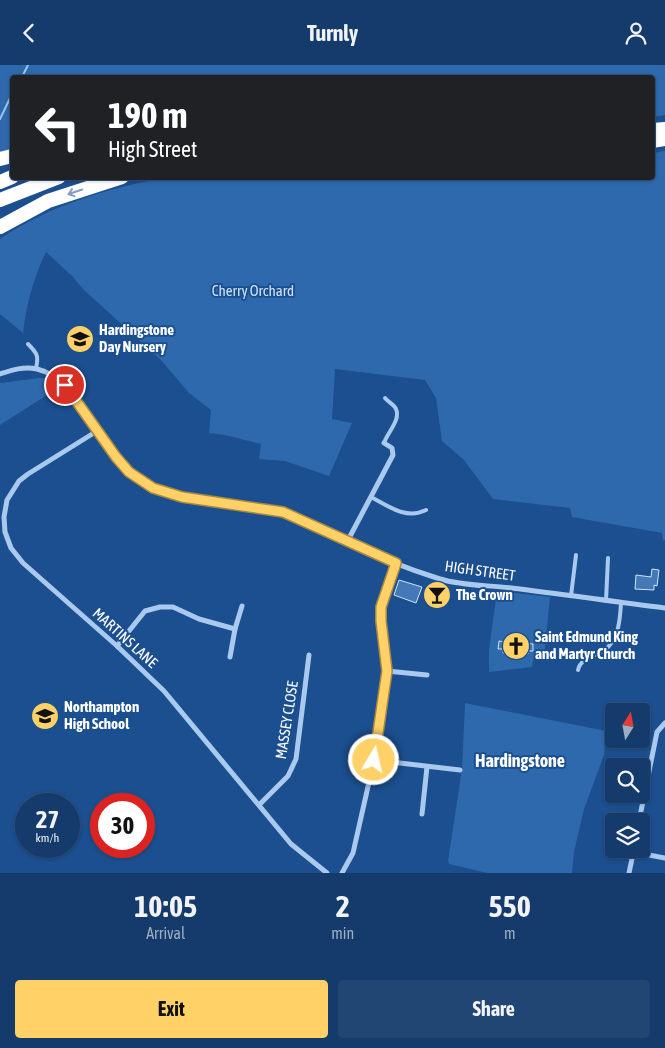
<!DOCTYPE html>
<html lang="en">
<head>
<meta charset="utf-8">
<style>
	body { margin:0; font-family:"Asap Condensed",sans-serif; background:#214673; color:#f1f3f6; height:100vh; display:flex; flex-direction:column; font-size:19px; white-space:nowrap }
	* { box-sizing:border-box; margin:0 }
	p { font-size:16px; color:#9dadc1 }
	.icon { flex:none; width:28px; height:28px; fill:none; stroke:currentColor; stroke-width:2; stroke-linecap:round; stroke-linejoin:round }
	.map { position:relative; height:808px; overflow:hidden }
	.sheet { display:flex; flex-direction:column; background:#143b6b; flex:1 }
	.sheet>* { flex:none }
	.banner { position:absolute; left:10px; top:10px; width:645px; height:105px; border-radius:5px; box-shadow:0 1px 4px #0004,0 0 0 1px #33557e; background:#202124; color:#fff; overflow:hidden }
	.needle { width:32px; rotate:11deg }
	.fabs { position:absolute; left:605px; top:638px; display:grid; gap:10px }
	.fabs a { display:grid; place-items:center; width:45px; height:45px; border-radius:5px; background:#143b6b; box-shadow:0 1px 4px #0004,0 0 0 1px #33557e; font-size:25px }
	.speed { position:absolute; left:15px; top:728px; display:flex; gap:10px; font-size:25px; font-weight:700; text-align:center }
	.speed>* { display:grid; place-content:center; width:65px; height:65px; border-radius:50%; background:#143b6b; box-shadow:0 1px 4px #0004,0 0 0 1px #33557e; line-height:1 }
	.speed small { font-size:12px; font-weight:400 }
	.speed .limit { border:8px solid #d22; background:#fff; color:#111 }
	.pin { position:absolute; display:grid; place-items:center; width:42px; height:42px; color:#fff; margin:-21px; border:2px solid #fff; border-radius:50%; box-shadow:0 1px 5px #0007 }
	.me { position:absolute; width:55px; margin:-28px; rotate:9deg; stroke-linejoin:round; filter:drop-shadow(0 0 4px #0008) }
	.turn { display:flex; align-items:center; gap:18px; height:105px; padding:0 15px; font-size:22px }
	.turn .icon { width:65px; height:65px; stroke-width:2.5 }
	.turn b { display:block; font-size:35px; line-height:42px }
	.eta { display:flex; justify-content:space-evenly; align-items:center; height:85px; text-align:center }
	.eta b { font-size:30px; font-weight:700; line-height:35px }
	.action { display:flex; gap:10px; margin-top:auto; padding:10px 15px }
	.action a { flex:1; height:58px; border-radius:5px; background:#ffd166; color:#111; font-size:20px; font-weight:700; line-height:58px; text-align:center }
	.action a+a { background:#214673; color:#f1f3f6 }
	header { display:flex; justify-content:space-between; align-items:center; height:65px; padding:0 15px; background:#143b6b; font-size:22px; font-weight:700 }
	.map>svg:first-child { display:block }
	.green { fill:#2e69ad }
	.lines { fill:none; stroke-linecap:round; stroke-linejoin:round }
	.stream { stroke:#9cc4f0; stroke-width:2 }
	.building { fill:#4478b7; stroke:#cfe3fa }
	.lane { stroke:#a9c9ee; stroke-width:4 }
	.street { stroke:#a9c9ee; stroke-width:5 }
	.highway { stroke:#fff; stroke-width:14 }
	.oneway { stroke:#829ec1 }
	.route-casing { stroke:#a68842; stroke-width:12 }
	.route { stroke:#ffd166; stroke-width:9 }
	.labels { text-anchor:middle; stroke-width:4; stroke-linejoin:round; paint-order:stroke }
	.park-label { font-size:15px; fill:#cfe3fa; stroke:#1b4f8f }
	.poi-label { font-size:15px; font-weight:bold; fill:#fff; stroke:#1b4f8f; text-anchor:start }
	.street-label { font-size:15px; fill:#fff; stroke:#1b4f8f }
	.quarter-label { font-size:18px; font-weight:bold; fill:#fff; stroke:#1b4f8f }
</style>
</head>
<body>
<header><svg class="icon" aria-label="back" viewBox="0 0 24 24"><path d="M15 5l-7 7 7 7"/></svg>Turnly<svg class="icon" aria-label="person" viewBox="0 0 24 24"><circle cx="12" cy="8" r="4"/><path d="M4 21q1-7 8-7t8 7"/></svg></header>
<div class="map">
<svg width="665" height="808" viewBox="0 0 665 808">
	<rect width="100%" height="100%" fill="#1b4f8f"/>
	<g class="green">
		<polygon points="0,0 665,0 665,50 653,52 652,12 12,12 12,85 0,88"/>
		<path d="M665,86v393v-4l-2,1 -1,-8 -90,-16 -2,-9 -77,-9 -29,-39 -22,-19 -6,-43 -11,-18 -90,-11 -3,50 20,4 -23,53 -44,-15 -26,-2 2,-15 -36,-9 -16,-2 2,-23 -22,-17 -28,-33 -78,-71 -10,-12 -27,-25c-12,24 -20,54 -23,81l-23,-19v-75c50,-34 111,-52 170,-62h482l1,-24z"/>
		<polygon points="39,313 47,313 58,323 0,360 0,318"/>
		<polygon points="497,526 550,532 544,592 534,592 532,602 489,607 489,585"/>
		<polygon points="465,638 606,666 604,690 584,744 574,787 572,808 487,808 449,799 448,796 462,704"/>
	</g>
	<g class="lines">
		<g class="stream">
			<polyline points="22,12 28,0"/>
			<polyline points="0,54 12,29"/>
		</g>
	</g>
	<g class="building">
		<polygon points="652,504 659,505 657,521 654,520 654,525 635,524 636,510 651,512"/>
		<polygon points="399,515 422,522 416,538 394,530"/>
		<polygon points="505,573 522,574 522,578 533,579 533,586 528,586 528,589 503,588 503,584 498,584 499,576 505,577"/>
	</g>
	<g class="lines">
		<g class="lane">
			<path d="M28,279c9,9 11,12 8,24"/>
			<path d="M384,378c3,-10 17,-23 12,-34 -2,-5 -8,-7 -11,-11"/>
			<path d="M371,432c17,9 35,23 55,13"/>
			<polyline points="571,531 576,490"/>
			<polyline points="606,536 608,493"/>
			<path d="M578,605c3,-13 18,-13 27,-20 14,-12 15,-30 16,-47"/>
		</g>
		<g class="street">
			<path d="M0,309c12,-4 24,-8 37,-5 46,10 66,96 116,119 41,19 88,13 130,24 22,6 42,19 62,29 30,15 63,28 95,38 23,7 48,6 71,9 52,6 103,14 154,20"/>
			<polyline points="97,366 28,409 19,416 7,435 4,452 5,467 11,483 23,498 117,581 164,626 291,779 327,808"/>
			<polyline points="347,477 393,390 392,383 384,378"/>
			<polyline points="117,581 145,546 160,542 173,542 199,554 235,564"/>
			<polyline points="230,592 235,564 242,541"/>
			<polyline points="387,606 427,610"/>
			<polyline points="374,695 460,705"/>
			<polyline points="259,740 288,711 296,694 309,590"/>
			<polyline points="422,749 427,702"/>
			<polyline points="639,756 657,667 665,658"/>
			<polyline points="633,787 665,793"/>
			<polyline points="342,808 353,788 374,695 387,606 381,542 396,498"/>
			<polyline points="629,808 634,784"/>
		</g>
		<g class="highway">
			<polyline points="652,65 665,64"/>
			<polyline points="652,76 665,74"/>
			<polyline points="0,94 12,91"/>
			<polyline points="0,117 12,112"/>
			<polyline points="0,135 59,112"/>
			<polyline points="0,162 48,136 122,112"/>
		</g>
	</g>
	<defs><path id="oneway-shaft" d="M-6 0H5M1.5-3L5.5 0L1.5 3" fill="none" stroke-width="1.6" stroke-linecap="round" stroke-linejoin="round" transform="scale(1.25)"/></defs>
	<use class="oneway" href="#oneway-shaft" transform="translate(75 127) rotate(161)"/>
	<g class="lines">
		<g class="route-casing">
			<polyline id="route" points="65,320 116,392 129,407 153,423 182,432 283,447 396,498 381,542 381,556 387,606 374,695"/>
		</g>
		<use href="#route" class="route"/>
	</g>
	<defs>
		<g id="school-disc" transform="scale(1.4375)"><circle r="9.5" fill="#ffd166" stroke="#1b4f8f"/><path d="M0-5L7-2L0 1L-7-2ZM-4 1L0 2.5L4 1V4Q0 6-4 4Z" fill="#111"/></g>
		<g id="bar-disc" transform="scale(1.4375)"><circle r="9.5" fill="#ffd166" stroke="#1b4f8f"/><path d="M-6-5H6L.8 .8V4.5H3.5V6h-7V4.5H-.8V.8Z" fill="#111"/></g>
		<g id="church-disc" transform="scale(1.4375)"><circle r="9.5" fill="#ffd166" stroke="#1b4f8f"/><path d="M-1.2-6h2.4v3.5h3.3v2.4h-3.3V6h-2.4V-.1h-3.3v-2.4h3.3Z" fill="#111"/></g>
	</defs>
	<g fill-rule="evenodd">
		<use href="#school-disc" x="80" y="274"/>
		<use href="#bar-disc" x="437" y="530"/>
		<use href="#church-disc" x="516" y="581"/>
		<use href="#school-disc" x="45" y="651"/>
	</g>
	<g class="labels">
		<g class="park-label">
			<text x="253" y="231">Cherry Orchard</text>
		</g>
		<g class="poi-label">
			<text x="99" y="270">Hardingstone<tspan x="99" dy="17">Day Nursery</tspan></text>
			<text x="456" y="535">The Crown</text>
			<text x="535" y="577">Saint Edmund King<tspan x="535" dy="17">and Martyr Church</tspan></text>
			<text x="64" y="647">Northampton<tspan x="64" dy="17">High School</tspan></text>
		</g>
		<g class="street-label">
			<text transform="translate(480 506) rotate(8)" y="5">HIGH STREET</text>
			<text transform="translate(125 573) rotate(42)" y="5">MARTINS LANE</text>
			<text transform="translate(287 655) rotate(-81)" y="5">MASSEY CLOSE</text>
		</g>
		<g class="quarter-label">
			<text x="520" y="702">Hardingstone</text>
		</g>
	</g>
</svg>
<div class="fabs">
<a><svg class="needle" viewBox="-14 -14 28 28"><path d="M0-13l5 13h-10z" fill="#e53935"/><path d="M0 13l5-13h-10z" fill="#9dadc1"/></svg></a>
<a><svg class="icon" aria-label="search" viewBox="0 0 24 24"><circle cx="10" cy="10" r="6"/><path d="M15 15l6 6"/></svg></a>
<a><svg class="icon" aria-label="layers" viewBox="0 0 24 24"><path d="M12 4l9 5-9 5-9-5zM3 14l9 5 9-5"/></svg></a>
</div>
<div class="speed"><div>27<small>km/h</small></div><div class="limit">30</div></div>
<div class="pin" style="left:65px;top:320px;background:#d93025"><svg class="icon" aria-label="arrive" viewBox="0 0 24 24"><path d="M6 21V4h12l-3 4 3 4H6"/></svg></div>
<svg class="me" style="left:374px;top:695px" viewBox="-20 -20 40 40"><circle r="17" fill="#ffd166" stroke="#fff" stroke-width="3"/><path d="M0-11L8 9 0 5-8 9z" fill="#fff"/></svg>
<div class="banner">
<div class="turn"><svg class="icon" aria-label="left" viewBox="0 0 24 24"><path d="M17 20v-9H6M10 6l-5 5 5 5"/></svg><div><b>190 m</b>High Street</div></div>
</div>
</div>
<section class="sheet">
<div class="eta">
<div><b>10:05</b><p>Arrival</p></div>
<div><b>2</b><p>min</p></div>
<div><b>550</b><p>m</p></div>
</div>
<div class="action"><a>Exit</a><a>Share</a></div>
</section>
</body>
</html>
